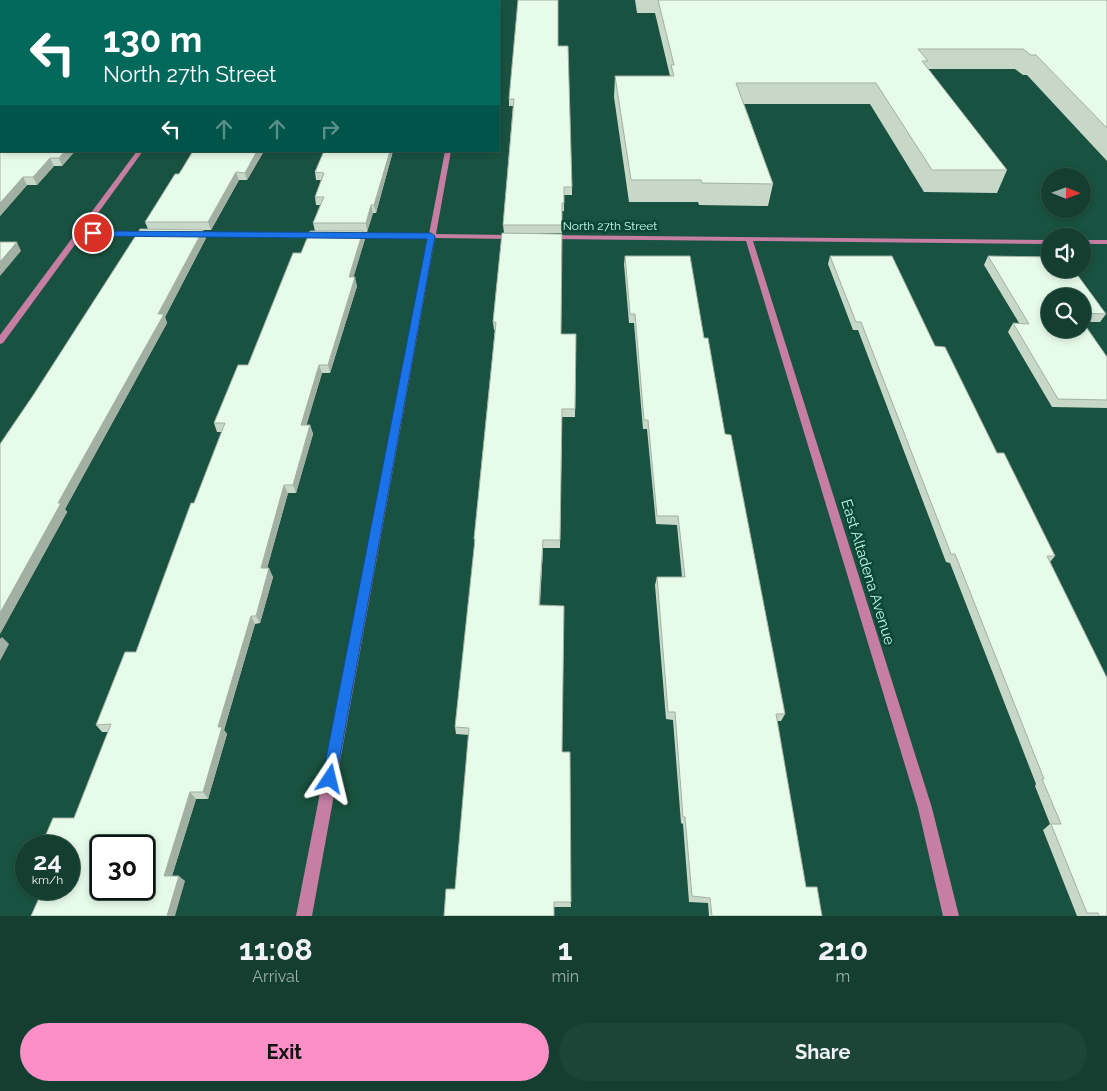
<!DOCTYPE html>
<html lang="en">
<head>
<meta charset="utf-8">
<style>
	body { margin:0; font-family:Raleway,sans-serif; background:#1c4538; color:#f1f3f6; height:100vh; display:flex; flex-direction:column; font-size:19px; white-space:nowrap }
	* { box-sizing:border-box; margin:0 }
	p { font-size:16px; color:#9daeab }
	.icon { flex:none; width:28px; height:28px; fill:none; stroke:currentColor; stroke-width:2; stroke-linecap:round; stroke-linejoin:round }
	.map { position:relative; height:916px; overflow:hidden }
	.side { display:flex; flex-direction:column; background:#133e30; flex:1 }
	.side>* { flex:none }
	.guide { position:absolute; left:0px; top:0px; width:500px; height:152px; box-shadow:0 2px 8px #0003,0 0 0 1px #32574c; background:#00695c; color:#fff; overflow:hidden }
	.needle { width:32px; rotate:91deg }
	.controls { position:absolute; left:1041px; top:168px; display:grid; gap:10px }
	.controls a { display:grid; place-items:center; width:50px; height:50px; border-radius:50%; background:#133e30; box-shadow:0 2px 8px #0003,0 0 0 1px #32574c; font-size:25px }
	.speed { position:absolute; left:15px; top:835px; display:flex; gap:10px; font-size:25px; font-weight:700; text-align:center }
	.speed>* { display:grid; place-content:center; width:65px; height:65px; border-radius:50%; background:#133e30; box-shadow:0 2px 8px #0003,0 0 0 1px #32574c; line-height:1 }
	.speed small { font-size:12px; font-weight:400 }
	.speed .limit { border:2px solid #111; border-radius:8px; background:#fff; color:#111 }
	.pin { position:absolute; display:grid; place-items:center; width:42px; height:42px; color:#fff; margin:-21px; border:2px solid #fff; border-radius:50%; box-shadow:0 1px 5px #0007 }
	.me { position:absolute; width:55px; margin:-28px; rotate:10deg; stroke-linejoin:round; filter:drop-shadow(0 0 4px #0008) }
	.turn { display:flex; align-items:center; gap:18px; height:105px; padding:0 20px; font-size:22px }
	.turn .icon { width:65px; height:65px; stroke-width:2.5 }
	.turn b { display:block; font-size:35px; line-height:42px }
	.lanes { display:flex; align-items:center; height:48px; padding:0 20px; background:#0003; justify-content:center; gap:25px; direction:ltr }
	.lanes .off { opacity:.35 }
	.eta { display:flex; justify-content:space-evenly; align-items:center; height:85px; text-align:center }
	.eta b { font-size:30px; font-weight:700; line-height:35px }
	.primary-button { display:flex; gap:10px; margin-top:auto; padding:10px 20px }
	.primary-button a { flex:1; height:58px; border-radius:30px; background:#fb8fc6; color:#111; font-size:20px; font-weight:700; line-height:58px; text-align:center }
	.primary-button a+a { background:#1c4538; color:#f1f3f6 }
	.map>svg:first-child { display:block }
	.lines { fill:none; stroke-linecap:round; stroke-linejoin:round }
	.minor { fill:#c67ea2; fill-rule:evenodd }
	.wall { fill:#c7d8c9; fill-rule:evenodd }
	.shaded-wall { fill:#a2b0a4 }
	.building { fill:#e7fbea; stroke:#a2b0a4; fill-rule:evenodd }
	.route { fill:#1a73e8; stroke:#114b97 }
	.labels { text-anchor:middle; stroke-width:5; stroke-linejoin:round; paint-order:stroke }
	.far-street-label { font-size:12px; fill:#c7f6e3; stroke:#0b4736 }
	.street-label { font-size:15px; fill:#c7f6e3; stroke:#0b4736 }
</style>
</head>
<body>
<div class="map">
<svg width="1107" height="916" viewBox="0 0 1107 916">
	<rect width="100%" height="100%" fill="#195240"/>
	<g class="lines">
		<g class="minor">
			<polygon points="137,151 143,151 85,231 151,232 155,234 154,236 82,235 3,343 0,344 0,335"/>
			<polygon points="445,151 451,151 436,234 516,235 520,237 516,239 435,238 312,916 296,916 428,238 350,237 346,235 350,233 429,234"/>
			<polygon points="190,232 321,233 325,235 321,237 193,236 189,234"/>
			<polygon points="545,235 1050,240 1050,244 753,241 932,808 959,916 943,916 918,808 746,241 548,239 545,239"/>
			<rect x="1082" y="240" width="25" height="4"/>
		</g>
	</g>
	<g class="wall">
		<polygon points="635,0 1107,0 1107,161 1027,75 1023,75 1015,69 928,69 1007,170 997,193 924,192 870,104 744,104 773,184 768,206 699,205 698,202 629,202 614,97 615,76 670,76 655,13 637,13"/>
		<polygon points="1,18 1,86 0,86 0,19"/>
		<polygon points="558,46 572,187 572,195 564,195 564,211 562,211 562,233 504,233 503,225 513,106 509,106 509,99"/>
		<polygon points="0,144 1,151 75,151 62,166 54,166 37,185 27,185 0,216"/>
		<polygon points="264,151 247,180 239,180 211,230 203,230 206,238 165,317 167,323 65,509 67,512 0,634 148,229 145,222 179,174"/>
		<polygon points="324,151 393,151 376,213 373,213 367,232 363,232 365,239 353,277 357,286 330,373 322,373 306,425 310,425 313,434 296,493 288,493 267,568 273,577 260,623 255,624 224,730 227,734 208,799 196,799 172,876 185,881 43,889 74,818 108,732 102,732 96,725 136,652 222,432 217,432 214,423 248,365 301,253 315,231 313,223 320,205 316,205 315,197 321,180 316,180 315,172"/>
		<polygon points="502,233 561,334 576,334 575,417 562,417 560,548 543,548 540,605 562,752 571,907 554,907 455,889 469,735 456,734 455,727 475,546 474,539 495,330 494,330 493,322"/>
		<polygon points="625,256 704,338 785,714 781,721 777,721 806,887 822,916 709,916 708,903 689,902 683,824 681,823 673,720 666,719 655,585 657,577 682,577 677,525 656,524 647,429 643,429 634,323 629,323 624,264"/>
		<polygon points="830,256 935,346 997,453 1055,556 1050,562 1107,916 1077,916 1043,830 1050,824 1035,786 1036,784 950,563 946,562 858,330 853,330 828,264"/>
		<path d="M988,256l62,1v12h23l33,45 -6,8h-17l24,35v51l-55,-1 -44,-75 5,-9h6l-35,-58zM1050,296h32v33h-32z"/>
	</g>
	<g class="shaded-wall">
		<polygon points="203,0 211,0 210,1 202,1"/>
		<polygon points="65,151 75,151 62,166 59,158"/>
		<polygon points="257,151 264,151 247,180 245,173"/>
		<polygon points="390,151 393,151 376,213 374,205"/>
		<polygon points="50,158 54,166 37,185 33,177"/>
		<polygon points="236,172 239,180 211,230 208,222"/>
		<polygon points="23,177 27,185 0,216 0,203"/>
		<polygon points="371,205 373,213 367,232 366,223"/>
		<polygon points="203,230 206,238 165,317 167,323 65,509 67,512 0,634 0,613"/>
		<polygon points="363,231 365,239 351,286 349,277"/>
		<polygon points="17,242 21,251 0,276 0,262"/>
		<polygon points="355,277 357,286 330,373 328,365"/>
		<polygon points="319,365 322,373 304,434 301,425"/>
		<polygon points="310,425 313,434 296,493 293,485"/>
		<polygon points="284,485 288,493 265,576 261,568"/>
		<polygon points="543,540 543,548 539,613 539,605"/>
		<polygon points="269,568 273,577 260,623 256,616"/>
		<polygon points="251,616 255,624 224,730 227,734 208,799 203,792 218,727"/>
		<polygon points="2,637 9,644 0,661 0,639"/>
		<polygon points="190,792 196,799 170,882 164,876"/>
		<polygon points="179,876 185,881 175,916 167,916"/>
	</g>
	<g class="building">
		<polygon points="25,0 203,0 202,1 23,1"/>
		<polygon points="290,0 338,0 338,1 289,1"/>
		<rect x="386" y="0" width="47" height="1"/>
		<polygon points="518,0 558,0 558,46 568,46 572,187 564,187 564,203 562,203 562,225 503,225 514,99 509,99"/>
		<polygon points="658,0 1107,0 1107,128 1036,55 1031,55 1023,49 918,49 928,61 922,61 1007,170 932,170 876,83 736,83 773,184 702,183 701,180 631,180 615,76 674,76 671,65 674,65"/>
		<polygon points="1,18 1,79 0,79 0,19"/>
		<polygon points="1,143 1,151 65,151 59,158 50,158 33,177 23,177 0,203 0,144"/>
		<polygon points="193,151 257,151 245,173 236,172 208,222 145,222 175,174 179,174"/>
		<polygon points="324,151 390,151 374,205 371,205 366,223 313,223 324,197 315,197 324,173 315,172"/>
		<polygon points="140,229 203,230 158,314 164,314 58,503 61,503 0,613 0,444 34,394"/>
		<path d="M310,231h53l-14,46h6l-27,88h-9l-18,60h9l-17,60h-9l-23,83h8l-13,48h-5l-33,111h4l-19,65h-13l-26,84h15l-12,40h-136l12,-27h26v-43h-28l12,-28h21l37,-94 -15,1 29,-73h11l55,-149h3l31,-80h-11l24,-58h10l45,-112h8zM101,846h43v43h-43z"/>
		<polygon points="502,233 562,234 561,334 576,334 575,409 562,409 560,540 543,540 539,605 564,606 562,752 570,752 571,902 554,902 554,916 444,916 446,889 455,889 469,728 455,727 475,539 474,539 496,322 493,322"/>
		<polygon points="0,242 17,242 0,262"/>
		<polygon points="625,256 690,256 704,338 708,338 725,434 731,435 785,714 776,714 806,887 817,887 822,916 712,916 710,898 692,896 685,817 683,817 675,712 668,712 657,577 685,577 678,516 657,516 648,420 644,420 635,314 630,314"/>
		<polygon points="830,256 892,256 935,346 945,347 997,453 1004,453 1055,556 1047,556 1107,678 1107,916 1099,916 1098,913 1087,913 1051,824 1061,824 1042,779 1044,779 955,554 951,554 861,322 856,322"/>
		<polygon points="988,256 1050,257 1050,269 1073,269 1106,314 1082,313 1082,296 1050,296 1050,329 1082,329 1082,321 1107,357 1107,400 1058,399 1013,323 1029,324"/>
	</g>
	<polygon class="route" points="90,231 431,233 435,236 335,784 330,787 324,784 322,779 427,239 93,236 89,233"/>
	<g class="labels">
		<g class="far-street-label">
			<text x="610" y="230">North 27th Street</text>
		</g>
		<g class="street-label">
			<text transform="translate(868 572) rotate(73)" y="5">East Altadena Avenue</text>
		</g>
	</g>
</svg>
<div class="controls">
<a><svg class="needle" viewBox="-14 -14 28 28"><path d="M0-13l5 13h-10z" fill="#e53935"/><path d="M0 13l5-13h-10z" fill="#9daeab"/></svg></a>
<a><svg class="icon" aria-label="sound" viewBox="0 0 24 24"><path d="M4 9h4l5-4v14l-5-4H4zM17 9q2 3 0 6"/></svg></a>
<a><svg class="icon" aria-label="search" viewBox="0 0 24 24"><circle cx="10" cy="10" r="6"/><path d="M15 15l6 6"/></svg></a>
</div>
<div class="speed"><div>24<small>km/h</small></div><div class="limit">30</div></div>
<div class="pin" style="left:93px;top:233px;background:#d93025"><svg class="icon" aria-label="arrive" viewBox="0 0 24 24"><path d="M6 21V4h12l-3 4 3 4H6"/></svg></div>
<svg class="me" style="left:330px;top:779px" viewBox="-20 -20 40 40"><path d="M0-17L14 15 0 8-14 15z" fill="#1a73e8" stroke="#fff" stroke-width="4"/></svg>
<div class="guide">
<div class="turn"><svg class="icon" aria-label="left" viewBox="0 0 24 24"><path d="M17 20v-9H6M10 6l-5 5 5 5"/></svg><div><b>130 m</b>North 27th Street</div></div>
<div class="lanes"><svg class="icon" aria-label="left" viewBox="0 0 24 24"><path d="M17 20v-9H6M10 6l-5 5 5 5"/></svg><svg class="icon off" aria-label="ahead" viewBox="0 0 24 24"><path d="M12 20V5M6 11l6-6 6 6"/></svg><svg class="icon off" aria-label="ahead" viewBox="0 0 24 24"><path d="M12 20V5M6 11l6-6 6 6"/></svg><svg class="icon off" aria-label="right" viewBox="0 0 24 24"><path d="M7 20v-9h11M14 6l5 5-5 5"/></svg></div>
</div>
</div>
<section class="side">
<div class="eta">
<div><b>11:08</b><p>Arrival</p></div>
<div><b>1</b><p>min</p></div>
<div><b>210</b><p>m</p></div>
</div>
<div class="primary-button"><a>Exit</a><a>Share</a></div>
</section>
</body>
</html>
